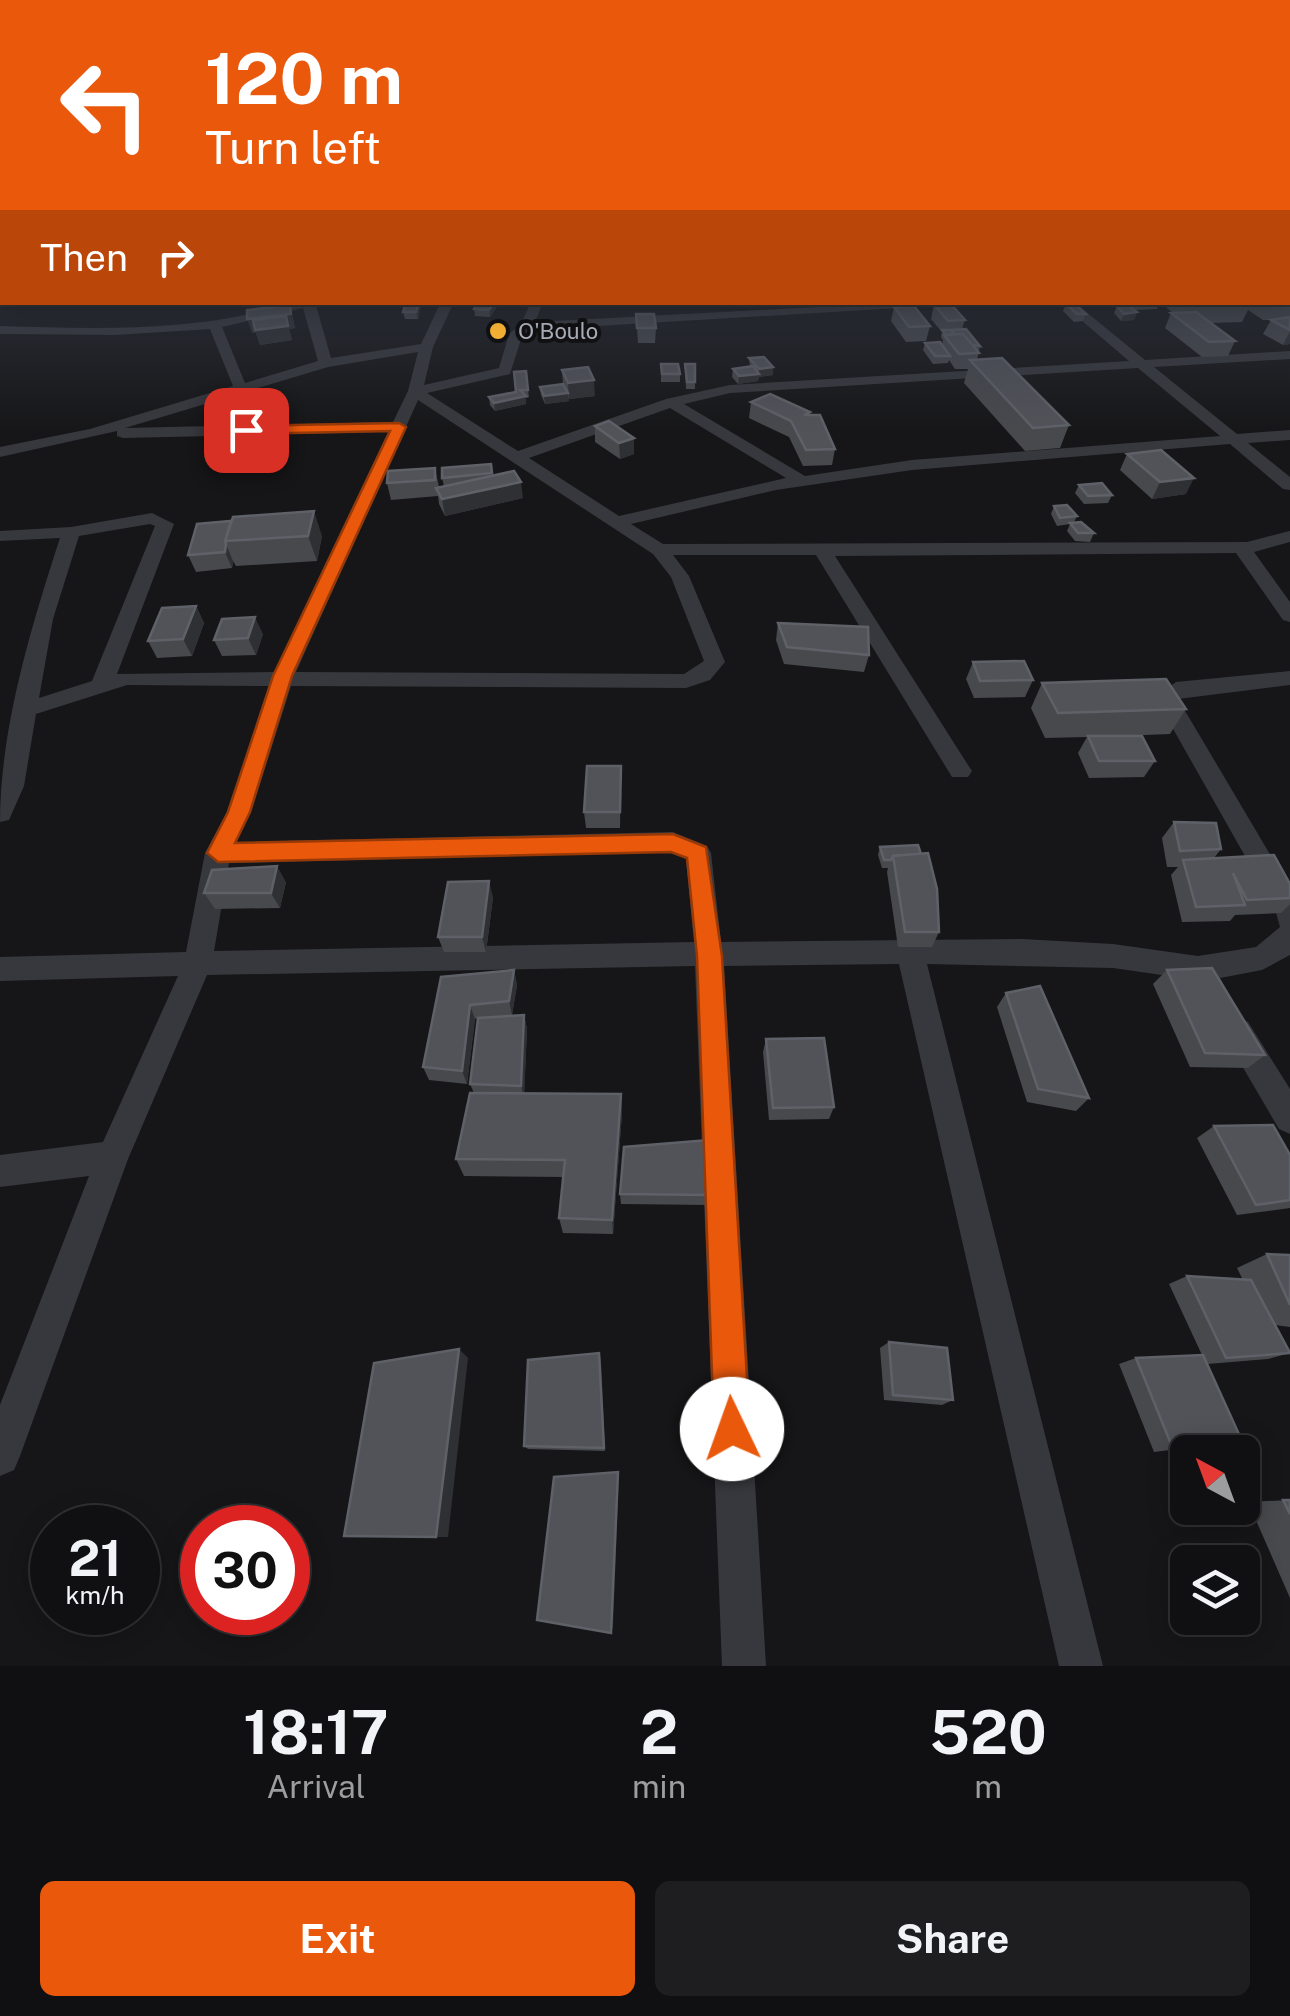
<!DOCTYPE html>
<html lang="en">
<head>
<meta charset="utf-8">
<style>
	body { margin:0; font-family:"Public Sans",sans-serif; background:#1e1e20; color:#f1f3f6; height:100vh; display:flex; flex-direction:column; font-size:38px; white-space:nowrap }
	* { box-sizing:border-box; margin:0 }
	p { font-size:32px; color:#9c9d9f }
	.icon { flex:none; width:55px; height:55px; fill:none; stroke:currentColor; stroke-width:2; stroke-linecap:round; stroke-linejoin:round }
	.map { position:relative; height:1666px; overflow:hidden }
	.drawer { display:flex; flex-direction:column; background:#101012; flex:1 }
	.drawer>* { flex:none }
	.hud { position:absolute; left:0px; top:0px; width:1290px; height:305px; box-shadow:0 5px 25px #0003,0 0 0 2px #303032; background:#ea580c; color:#fff; overflow:hidden }
	.needle { width:65px; rotate:319deg }
	.buttons { position:absolute; left:1170px; top:1435px; display:grid; gap:20px }
	.buttons a { display:grid; place-items:center; width:90px; height:90px; border-radius:15px; background:#101012; box-shadow:0 5px 25px #0003,0 0 0 2px #303032; font-size:50px }
	.speed { position:absolute; left:30px; top:1505px; display:flex; gap:20px; font-size:50px; font-weight:700; text-align:center }
	.speed>* { display:grid; place-content:center; width:130px; height:130px; border-radius:50%; background:#101012; box-shadow:0 5px 25px #0003,0 0 0 2px #303032; line-height:1 }
	.speed small { font-size:25px; font-weight:400 }
	.speed .limit { border:15px solid #d22; background:#fff; color:#111 }
	.pin { position:absolute; display:grid; place-items:center; width:85px; height:85px; color:#fff; margin:-42px; border-radius:20px; box-shadow:0 5px 15px #0006 }
	.me { position:absolute; width:110px; margin:-55px; rotate:357deg; stroke-linejoin:round; filter:drop-shadow(0 0 8px #0008) }
	.turn { display:flex; align-items:center; gap:35px; height:210px; padding:0 40px; font-size:45px }
	.turn .icon { width:130px; height:130px; stroke-width:2.5 }
	.turn b { display:block; font-size:70px; line-height:85px }
	.then { display:flex; align-items:center; height:95px; padding:0 40px; background:#0003; gap:20px; font-size:38px }
	.eta { display:flex; justify-content:space-evenly; align-items:center; height:170px; text-align:center }
	.eta b { font-size:60px; font-weight:700; line-height:70px }
	.primary-button { display:flex; gap:20px; margin-top:auto; padding:20px 40px }
	.primary-button a { flex:1; height:115px; border-radius:15px; background:#ea580c; color:#fff; font-size:40px; font-weight:700; line-height:115px; text-align:center }
	.primary-button a+a { background:#1e1e20; color:#f1f3f6 }
	.map>svg:first-child { display:block }
	.lines { fill:none; stroke-linecap:round; stroke-linejoin:round }
	.minor { fill:#37383d; fill-rule:evenodd }
	.wall { fill:#47494d }
	.shaded-wall { fill:#2f3033 }
	.building { fill:#525359; stroke:#5f6168; stroke-width:2.5 }
	.route { fill:#ea580c; stroke:#983908; stroke-width:2.5 }
	.poi-dot { fill:#f2b134; stroke:#111113; stroke-width:4 }
	.labels { text-anchor:middle; stroke-width:8; stroke-linejoin:round; paint-order:stroke }
	.far-poi-label { font-size:22px; fill:#a8adb8; stroke:#111113; text-anchor:start }
</style>
</head>
<body>
<div class="map">
<svg width="1290" height="1666" viewBox="0 0 1290 1666">
	<rect width="100%" height="100%" fill="#161618"/>
	<g class="lines">
		<g class="minor">
			<rect x="0" y="200" width="2" height="5"/>
			<rect x="0" y="230" width="2" height="6"/>
			<rect x="1288" y="231" width="2" height="6"/>
			<polygon points="0,274 2,275 2,281 0,282"/>
			<path d="M295,302h20l16,56 90,-14 20,-42h13l-21,45 -9,38 75,-17 10,-34 12,-10 10,-22h12l-8,20 375,-20h89l-469,28 -8,6 -12,38 -83,19 91,58 148,-52 64,-14 399,-24 -69,-59h14l71,58 145,-9v8l-136,8 83,67 53,-4v10l-42,3 42,34v13l-7,-1 -53,-45 -318,26 -136,20 -145,34 32,20 584,-2 43,-11v11l-36,10 36,50v20l-7,-2 -47,-67 -401,3 133,209 4,6 -4,6h-16l-136,-222h-143l16,21 36,86 -15,18 -24,8 -395,-2 -40,126 -15,30 437,-10 34,14 4,7 10,89 301,-3 91,5 85,12 58,-9 24,-20 -5,-18 -120,-212 21,-15 114,-11v14l-112,14 112,189v67l-28,15 -42,8 11,20 -4,9 -10,4 -10,-4 -17,-28 -77,-11 -186,-4 176,702h-44l-160,-702 -175,2 42,700h-44l-27,-700 -488,9 -79,184 -108,297 -6,14 -14,6v-71l89,-229 -89,11v-32l103,-13 75,-166 -178,5v-24l186,-5 19,-99 22,-41 42,-126 -142,-1 -91,29 -12,72 -15,34 -9,2c0,-93 31,-195 60,-284l-60,3v-10l71,-4 81,-14 22,11 -57,150 158,-2 113,-240 -265,6 -6,-2v-5l-117,26v-10l90,-18 143,-43 -23,-57 -95,6 -115,-1v-8c98,3 201,7 295,-24zM303,308l15,53 -73,22 -23,-56zM418,352l-10,39 -15,31 -268,6 203,-61zM1138,368l82,68 -308,24 -107,16 -121,-72 46,-11zM418,400l235,154 18,23 33,84 -20,13 -388,-2zM670,408l116,70 -167,38 -90,-58zM150,524l5,2 -63,155 -53,17 14,-79 26,-83zM671,852l15,7 8,83 -480,9 15,-88z"/>
			<polygon points="1238,1018 1248,1022 1290,1089 1290,1134 1279,1129 1228,1042 1223,1032 1228,1022"/>
		</g>
	</g>
	<g class="wall">
		<rect x="1288" y="249" width="2" height="22"/>
		<polygon points="1288,275 1290,275 1290,344 1283,345 1263,334 1271,320 1263,320 1248,310 1242,322 1212,323 1235,341 1228,356 1202,357 1165,328 1171,313 1173,313 1160,302 1288,302"/>
		<polygon points="269,302 293,302 290,305 295,328 289,329 292,340 260,345 256,333 252,333 285,305 270,306"/>
		<polygon points="478,302 500,302 490,317 475,316 474,309"/>
		<polygon points="1121,302 1159,302 1157,309 1134,310 1137,312 1134,320 1121,321 1114,313 1117,306 1121,305"/>
		<polygon points="934,304 965,320 962,329 980,346 977,360 1069,425 1060,448 1025,451 964,383 968,369 955,369 949,360 948,363 933,364 923,350 925,343 942,345 943,340 941,337 942,332 931,319"/>
		<polygon points="1066,304 1086,314 1083,321 1074,322 1063,311"/>
		<polygon points="421,306 418,319 405,319 403,312"/>
		<polygon points="894,307 930,326 926,341 906,342 891,321"/>
		<polygon points="636,314 656,328 655,343 638,343"/>
		<polygon points="749,358 773,375 759,377 758,381 738,384 732,377 733,369 750,367"/>
		<polygon points="661,364 680,374 680,382 661,382"/>
		<polygon points="685,364 695,364 695,389 686,389"/>
		<polygon points="562,370 595,396 569,399 568,396 569,401 545,404 541,395 540,387 563,384"/>
		<polygon points="528,390 529,397 526,398 526,404 495,411 490,405 489,397"/>
		<polygon points="751,402 810,415 835,449 832,465 803,466 789,437 749,418"/>
		<polygon points="595,426 634,454 620,459 595,442"/>
		<polygon points="1127,454 1186,494 1152,499 1120,470"/>
		<polygon points="491,464 493,476 523,498 445,516 439,504 438,496 391,500 387,483 435,468 439,487 444,486 442,478"/>
		<polygon points="1079,485 1112,495 1108,503 1084,504 1075,493"/>
		<polygon points="1054,506 1077,516 1074,522 1094,533 1090,542 1075,541 1067,531 1070,524 1057,526 1051,514"/>
		<polygon points="197,524 322,536 317,561 236,566 233,561 232,568 196,572 188,555"/>
		<polygon points="196,606 204,623 192,656 157,658 148,641"/>
		<polygon points="778,623 869,655 864,672 784,664 776,640"/>
		<polygon points="263,634 256,655 222,656 214,640"/>
		<polygon points="973,662 1033,680 1025,697 974,698 966,679"/>
		<polygon points="1042,683 1186,709 1170,734 1118,736 1155,761 1144,777 1089,778 1078,753 1087,737 1045,738 1031,708"/>
		<polygon points="621,766 620,828 586,828 584,812"/>
		<polygon points="1174,822 1221,849 1214,858 1290,884 1290,904 1281,913 1235,915 1230,921 1182,922 1171,875 1178,867 1167,867 1162,838"/>
		<polygon points="880,847 937,889 939,932 932,947 898,947 887,872 888,868 882,868 878,855"/>
		<polygon points="286,882 280,908 215,909 204,893"/>
		<polygon points="493,897 486,952 444,952 438,937"/>
		<polygon points="514,970 517,985 512,1015 524,1015 527,1029 524,1094 621,1094 622,1113 613,1234 563,1233 559,1218 563,1177 464,1176 456,1159 474,1093 470,1084 478,1018 475,1019 467,1084 429,1080 423,1067 441,977"/>
		<polygon points="1167,970 1265,1055 1248,1068 1190,1067 1153,984"/>
		<polygon points="1006,993 1089,1098 1076,1111 1027,1102 997,1007"/>
		<polygon points="766,1039 834,1107 829,1119 769,1120 763,1052"/>
		<polygon points="1214,1126 1290,1155 1290,1208 1237,1215 1197,1138"/>
		<polygon points="620,1194 711,1195 709,1205 621,1204"/>
		<polygon points="1267,1254 1290,1255 1290,1327 1275,1325 1290,1353 1268,1359 1207,1364 1242,1441 1154,1452 1119,1364 1136,1358 1202,1355 1169,1284 1187,1276 1243,1280 1237,1268"/>
		<polygon points="889,1342 953,1400 942,1405 884,1400 880,1348"/>
		<polygon points="599,1353 605,1451 528,1449 524,1446"/>
		<polygon points="1290,1500 1290,1598 1248,1502"/>
	</g>
	<g class="shaded-wall">
		<polygon points="219,302 240,302 239,305 221,307"/>
		<polygon points="419,302 421,302 421,306 418,319 416,312"/>
		<polygon points="494,302 500,302 490,317 489,310"/>
		<polygon points="290,305 295,328 289,329 292,340 260,345 256,333 252,333 247,319"/>
		<polygon points="1137,312 1134,320 1121,321 1124,314"/>
		<polygon points="1290,331 1290,344 1283,345"/>
		<polygon points="773,367 773,375 759,377 758,381 738,384 739,376 758,374 759,369"/>
		<polygon points="594,380 595,396 569,399 568,383"/>
		<polygon points="568,393 569,401 545,404 544,396"/>
		<polygon points="526,396 526,404 495,411 494,403"/>
		<polygon points="634,438 634,454 620,459 619,443"/>
		<polygon points="1194,478 1186,494 1152,499 1160,482"/>
		<polygon points="521,482 523,498 445,516 442,499"/>
		<polygon points="314,511 322,536 317,561 308,536"/>
		<polygon points="226,544 233,561 232,568 225,552"/>
		<polygon points="196,606 204,623 192,656 183,639"/>
		<polygon points="255,617 263,634 256,655 248,638"/>
		<polygon points="277,866 286,882 280,908 271,893"/>
		<polygon points="489,881 493,897 486,952 482,937"/>
		<polygon points="514,970 517,985 512,1015 509,1001"/>
		<polygon points="470,1005 475,1019 467,1084 462,1071"/>
		<polygon points="524,1015 527,1029 524,1098 521,1086"/>
		<polygon points="621,1094 622,1113 613,1234 612,1220"/>
		<polygon points="459,1349 468,1358 448,1537 436,1537"/>
		<polygon points="599,1353 601,1359 605,1451 604,1448"/>
		<polygon points="618,1472 619,1475 613,1627 611,1633"/>
	</g>
	<g class="building">
		<polygon points="1288,294 1290,296 1290,306 1270,306 1265,302 1288,302"/>
		<polygon points="406,302 419,302 416,312 403,312"/>
		<polygon points="478,302 494,302 489,310 474,309"/>
		<polygon points="950,303 965,320 948,321 934,304"/>
		<polygon points="1074,303 1086,314 1077,314 1066,304"/>
		<polygon points="290,305 291,314 247,319 247,310"/>
		<polygon points="1128,305 1137,312 1124,314 1117,306"/>
		<polygon points="914,306 930,326 909,327 894,307"/>
		<polygon points="1196,312 1235,341 1209,342 1171,313"/>
		<polygon points="636,314 654,314 656,328 637,328"/>
		<polygon points="286,316 288,326 255,330 253,320"/>
		<polygon points="1290,317 1290,330 1271,320"/>
		<polygon points="966,329 980,346 972,345 963,334 954,334 953,330"/>
		<polygon points="942,330 952,330 953,334 946,335"/>
		<polygon points="963,334 979,353 959,354 944,335"/>
		<polygon points="940,342 950,356 935,356 925,343"/>
		<polygon points="764,357 773,367 759,369 749,358"/>
		<polygon points="1002,358 1069,425 1033,428 970,360"/>
		<polygon points="661,364 678,364 680,374 662,374"/>
		<polygon points="685,364 695,364 695,382 687,382"/>
		<polygon points="753,366 759,374 739,376 733,369"/>
		<polygon points="588,367 594,380 568,383 562,370"/>
		<polygon points="526,371 528,390 520,390 526,396 494,403 489,397 516,392 514,372"/>
		<polygon points="563,384 568,393 544,396 540,387"/>
		<polygon points="770,394 810,412 804,415 820,415 835,449 806,450 791,421 751,402"/>
		<polygon points="609,421 634,438 619,443 595,426"/>
		<polygon points="1161,450 1194,478 1160,482 1127,454"/>
		<polygon points="491,464 492,473 442,478 442,468"/>
		<polygon points="435,468 435,480 387,483 388,471"/>
		<polygon points="514,471 521,482 442,499 436,488"/>
		<polygon points="1102,483 1112,495 1088,496 1079,485"/>
		<polygon points="1067,505 1077,516 1060,518 1054,506"/>
		<polygon points="314,511 308,536 225,541 233,517"/>
		<polygon points="231,521 225,541 226,544 225,552 188,555 197,524"/>
		<polygon points="1081,522 1094,533 1078,533 1070,523"/>
		<polygon points="196,606 183,639 148,641 162,608"/>
		<polygon points="255,617 248,638 214,640 222,619"/>
		<polygon points="778,623 868,627 869,655 787,647"/>
		<polygon points="1024,661 1033,680 980,681 973,662"/>
		<polygon points="1166,679 1186,709 1058,713 1042,683"/>
		<polygon points="1088,736 1142,736 1155,761 1099,761"/>
		<polygon points="587,766 621,766 620,812 584,812"/>
		<polygon points="1174,822 1216,823 1221,849 1180,851"/>
		<polygon points="918,845 921,854 893,856 891,860 884,860 880,847"/>
		<polygon points="928,853 937,889 939,932 905,932 893,856"/>
		<polygon points="1274,855 1290,884 1290,898 1247,900 1233,873 1245,905 1196,907 1183,860"/>
		<polygon points="277,866 271,893 204,893 212,870"/>
		<polygon points="489,881 482,937 438,937 448,882"/>
		<polygon points="1212,968 1265,1055 1205,1053 1167,970"/>
		<polygon points="514,970 509,1001 470,1005 462,1071 423,1067 441,977"/>
		<polygon points="1040,986 1089,1098 1038,1089 1006,993"/>
		<polygon points="524,1015 521,1086 470,1084 478,1018"/>
		<polygon points="824,1038 834,1107 773,1108 766,1039"/>
		<polygon points="470,1093 621,1094 612,1220 559,1218 565,1160 456,1159"/>
		<polygon points="1273,1125 1290,1155 1290,1200 1256,1205 1214,1126"/>
		<polygon points="708,1140 711,1195 620,1194 624,1147"/>
		<polygon points="1267,1254 1290,1255 1290,1305"/>
		<polygon points="1187,1276 1251,1280 1290,1353 1226,1358"/>
		<polygon points="889,1342 947,1348 953,1400 893,1395"/>
		<polygon points="459,1349 436,1537 344,1536 374,1363"/>
		<polygon points="599,1353 604,1448 524,1446 528,1360"/>
		<polygon points="1203,1355 1242,1441 1173,1449 1136,1358"/>
		<polygon points="618,1472 611,1633 537,1620 554,1477"/>
		<polygon points="1283,1500 1290,1500 1290,1514"/>
	</g>
	<linearGradient id="sky" x2="0" y2="1"><stop stop-color="#0c0c0d"/><stop offset="0.46" stop-color="#363c48"/><stop offset="1" stop-color="#363c48" stop-opacity="0"/></linearGradient>
	<rect width="1290" height="433" fill="url(#sky)"/>
	<polygon class="route" points="399,423 406,427 292,676 250,812 235,843 673,834 706,847 722,956 750,1429 745,1442 732,1447 720,1442 714,1429 697,956 687,858 671,852 218,862 207,853 228,812 273,676 390,431 246,434 239,430 246,426"/>
	<circle class="poi-dot" cx="498" cy="331" r="10"/>
	<g class="labels">
		<g class="far-poi-label">
			<text x="518" y="339">O'Boulo</text>
		</g>
	</g>
</svg>
<div class="buttons">
<a><svg class="needle" viewBox="-14 -14 28 28"><path d="M0-13l5 13h-10z" fill="#e53935"/><path d="M0 13l5-13h-10z" fill="#9c9d9f"/></svg></a>
<a><svg class="icon" aria-label="layers" viewBox="0 0 24 24"><path d="M12 4l9 5-9 5-9-5zM3 14l9 5 9-5"/></svg></a>
</div>
<div class="speed"><div>21<small>km/h</small></div><div class="limit">30</div></div>
<div class="pin" style="left:246px;top:430px;background:#d93025"><svg class="icon" aria-label="arrive" viewBox="0 0 24 24"><path d="M6 21V4h12l-3 4 3 4H6"/></svg></div>
<svg class="me" style="left:732px;top:1429px" viewBox="-20 -20 40 40"><circle r="19" fill="#fff"/><path d="M0-13L10 11 0 6-10 11z" fill="#ea580c"/></svg>
<div class="hud">
<div class="turn"><svg class="icon" aria-label="left" viewBox="0 0 24 24"><path d="M17 20v-9H6M10 6l-5 5 5 5"/></svg><div><b>120 m</b>Turn left</div></div>
<div class="then">Then<svg class="icon" aria-label="right" viewBox="0 0 24 24"><path d="M7 20v-9h11M14 6l5 5-5 5"/></svg></div>
</div>
</div>
<section class="drawer">
<div class="eta">
<div><b>18:17</b><p>Arrival</p></div>
<div><b>2</b><p>min</p></div>
<div><b>520</b><p>m</p></div>
</div>
<div class="primary-button"><a>Exit</a><a>Share</a></div>
</section>
</body>
</html>
